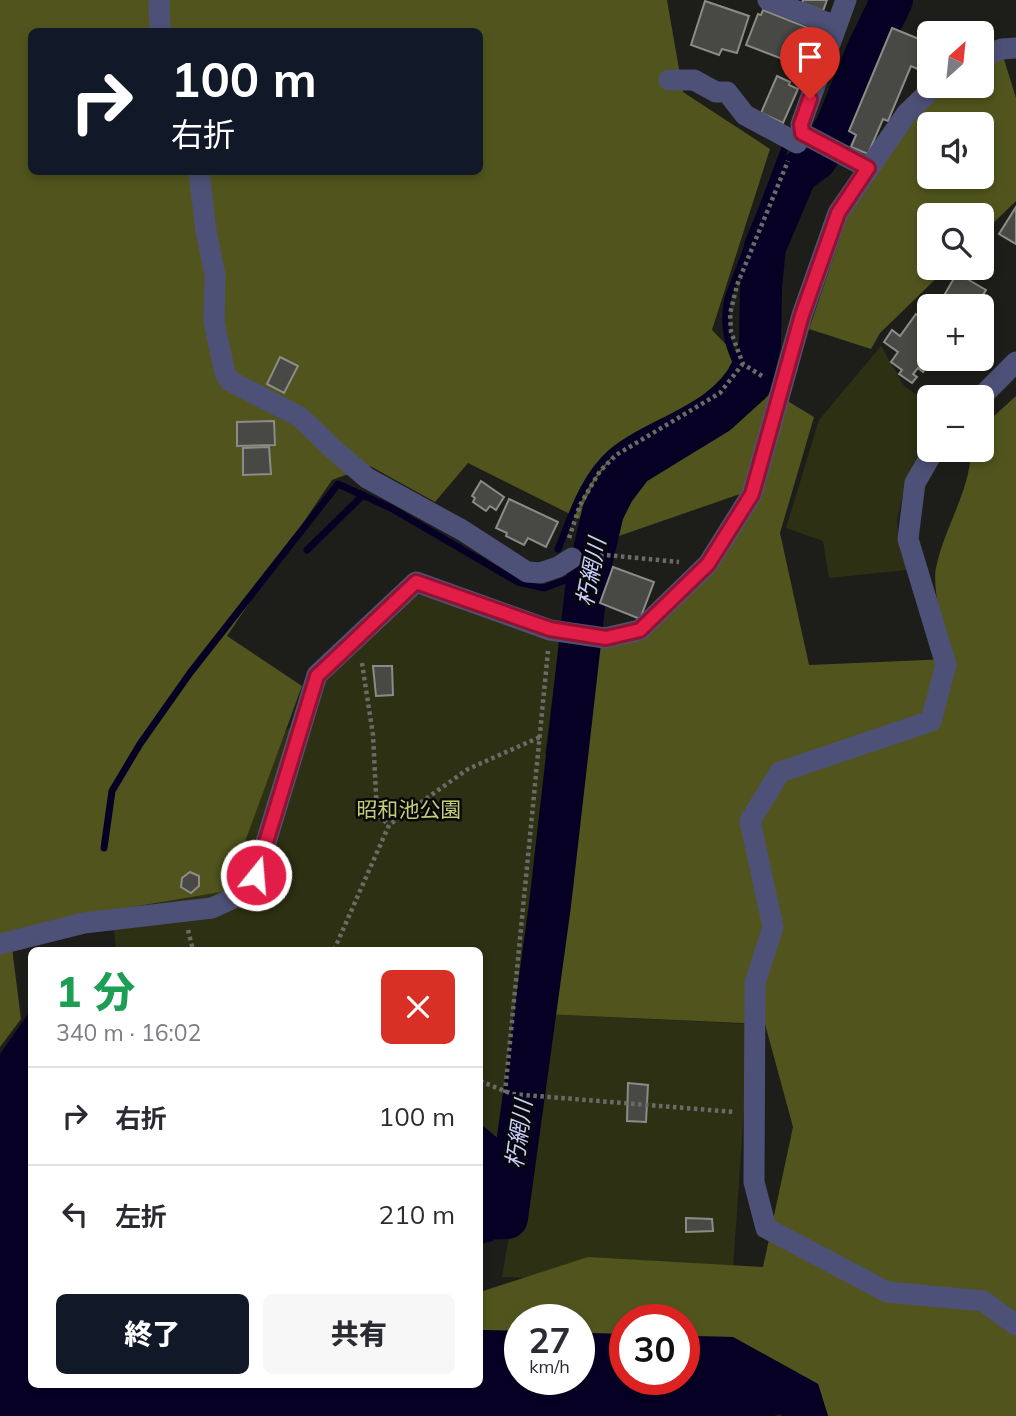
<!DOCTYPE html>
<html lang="ja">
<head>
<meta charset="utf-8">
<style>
	body { margin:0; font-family:Mulish,"Noto Sans JP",sans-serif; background:#f7f7f7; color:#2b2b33; height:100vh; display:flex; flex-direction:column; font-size:26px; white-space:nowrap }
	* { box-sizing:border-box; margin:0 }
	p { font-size:23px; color:#7c7c81 }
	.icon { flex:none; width:38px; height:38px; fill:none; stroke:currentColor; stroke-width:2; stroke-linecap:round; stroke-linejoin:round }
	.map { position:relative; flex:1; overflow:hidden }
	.drawer { position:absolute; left:28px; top:947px; width:455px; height:441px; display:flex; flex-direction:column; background:#fff; border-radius:10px; box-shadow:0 4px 10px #0003 }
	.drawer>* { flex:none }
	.banner { position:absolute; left:28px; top:28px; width:455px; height:147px; border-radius:10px; box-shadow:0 4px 10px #0003; background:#111827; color:#fff; overflow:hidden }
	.needle { width:46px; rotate:27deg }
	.controls { position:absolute; left:917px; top:21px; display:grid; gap:14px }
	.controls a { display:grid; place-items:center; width:77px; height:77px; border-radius:10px; background:#fff; box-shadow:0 4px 10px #0003; font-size:35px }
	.speed { position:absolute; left:504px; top:1304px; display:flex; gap:14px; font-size:35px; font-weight:700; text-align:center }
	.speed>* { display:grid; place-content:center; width:91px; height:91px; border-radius:50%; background:#fff; box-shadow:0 4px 10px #0003; line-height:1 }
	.speed small { font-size:18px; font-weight:400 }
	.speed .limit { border:10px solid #d22; background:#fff; color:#111 }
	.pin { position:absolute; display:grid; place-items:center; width:60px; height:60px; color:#fff; margin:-72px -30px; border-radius:50% 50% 50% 0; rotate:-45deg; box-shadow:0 0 7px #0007 }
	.pin .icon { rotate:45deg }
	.me { position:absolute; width:77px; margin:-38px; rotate:17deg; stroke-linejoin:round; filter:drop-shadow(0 0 5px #0008) }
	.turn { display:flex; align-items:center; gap:24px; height:147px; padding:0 28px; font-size:32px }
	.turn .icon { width:91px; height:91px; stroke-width:2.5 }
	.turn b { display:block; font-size:49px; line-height:60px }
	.round { display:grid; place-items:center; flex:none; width:74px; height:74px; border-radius:10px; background:#f7f7f7 }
	.headline { display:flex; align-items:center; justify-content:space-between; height:119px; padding:0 28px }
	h1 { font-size:42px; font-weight:800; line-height:52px; color:#1e9e55 }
	.primary-button { display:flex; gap:14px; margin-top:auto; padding:14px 28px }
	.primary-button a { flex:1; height:80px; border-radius:10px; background:#111827; color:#fff; font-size:28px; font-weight:800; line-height:80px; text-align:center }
	.primary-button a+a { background:#f7f7f7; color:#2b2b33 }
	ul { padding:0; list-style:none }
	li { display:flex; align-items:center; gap:21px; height:98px; padding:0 28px; border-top:2px solid #e1e1e2 }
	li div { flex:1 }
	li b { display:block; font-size:26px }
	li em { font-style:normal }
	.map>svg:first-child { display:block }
	.green { fill:#2d3012 }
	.forest { fill:#51551d; fill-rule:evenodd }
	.water { fill:#060025 }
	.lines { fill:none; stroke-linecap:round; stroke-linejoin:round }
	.stream { stroke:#060025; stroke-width:7 }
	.river { stroke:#060025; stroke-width:42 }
	.building { fill:#484845; stroke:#8b8c88; stroke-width:2 }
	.path { stroke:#6a6b67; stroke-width:4.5; stroke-dasharray:3.5 3.5; stroke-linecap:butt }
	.minor { stroke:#4e5177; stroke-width:21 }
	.route-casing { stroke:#92132f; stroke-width:18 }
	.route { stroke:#e11d48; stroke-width:12 }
	.labels { text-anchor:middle; stroke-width:5; stroke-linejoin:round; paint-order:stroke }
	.park-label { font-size:21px; fill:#c6cd79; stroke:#070807 }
	.water-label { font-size:23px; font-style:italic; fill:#c9cffd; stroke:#070807 }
</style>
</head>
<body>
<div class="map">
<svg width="1016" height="1416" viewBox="0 0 1016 1416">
	<rect width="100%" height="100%" fill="#1d1e1a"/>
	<g class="green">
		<polygon points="881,346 904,386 929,404 929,449 904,491 897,520 899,544 907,570 829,578 823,541 786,528 819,420"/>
		<polygon points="417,595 461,604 560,641 545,754 557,756 525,1013 750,1024 732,1284 502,1277 531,1107 512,1105 510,1129 498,1140 480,1122 480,950 116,950 109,882 309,711 322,684"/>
	</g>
	<g class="forest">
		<path d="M0,0h667l16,92 87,57 -58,181 59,61 43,26 -34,116 29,132 140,-6c-5,-20 -17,-72 -13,-91 8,-41 34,-75 35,-118h11v-23l34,-31v1020h-188l-10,-32 -85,-47 -49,-1v-16h-59v14l-46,-1v-13h-59v11l-40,-1v-38l108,-35 175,10 30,-140 -28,-103 -222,-10 40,-293 7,-75 55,-17 57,-52 38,-83 -124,43 -148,-74 -33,39 -65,-36 -38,14 -105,156 75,50 -75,205 -149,25 -68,16 11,87 -21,28zM32,32h448v140h-448z"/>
		<path d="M1003,56l13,42v103l-34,33v-19h-53v53h18l-67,65 -9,16 -62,-20 41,-120 58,-87 36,-36h38v-24zM929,124h53v53h-53z"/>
	</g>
	<g class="water">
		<polygon points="31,1010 32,1384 480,1384 480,1330 520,1331 520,1379 579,1379 579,1333 625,1334 625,1379 684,1379 684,1336 733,1337 818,1384 828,1416 782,1416 780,1414 774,1416 0,1416 0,1054"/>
		<polygon points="480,1124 499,1139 493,1241 480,1244"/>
	</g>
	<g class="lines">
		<g class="stream">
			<path d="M558,549c14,-34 25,-72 54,-97 37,-31 104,-44 124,-90 -10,-22 -13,-41 -8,-64l60,-158"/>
			<polyline points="307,550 363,495"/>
			<polyline points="104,848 112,791 140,744 190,673 338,484 391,508 518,582 544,588 589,571"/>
		</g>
		<polyline class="river" points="480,1219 507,1218 550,905 587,581 603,512 614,490 633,465 718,413 751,383 760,344 761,287 765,247 796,174 816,159 837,125 868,49 892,0"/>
	</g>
	<g class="building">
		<polygon points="803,0 827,0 823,11 802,3"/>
		<polygon points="705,1 749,16 737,53 722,49 719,55 691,45"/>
		<polygon points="763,10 811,29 798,65 746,45 758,14 761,15"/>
		<polygon points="892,28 929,43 929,74 911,66 888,121 883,119 868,154 851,147 856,135 849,131"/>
		<polygon points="777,76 790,82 789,85 798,89 783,123 761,113"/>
		<polygon points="1016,207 1016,244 999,234"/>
		<polygon points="957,273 986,290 976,306 938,306"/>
		<polygon points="916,314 929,323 929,359 932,359 923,372 918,368 913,374 917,377 912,383 899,374 902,370 891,362 898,352 884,342 892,330 900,336"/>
		<polygon points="280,357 298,366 284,393 267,384"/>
		<polygon points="274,421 275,445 237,446 237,422"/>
		<polygon points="269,447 271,474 243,475 243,448"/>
		<polygon points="481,481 504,497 496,510 490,506 486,511 473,502 475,498 472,496"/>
		<polygon points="509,499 558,522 546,547 528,538 524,545 506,536 507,533 496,528"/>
		<polygon points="613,567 654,582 640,619 600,603"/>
		<polygon points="373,666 392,666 393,695 376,696"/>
		<polygon points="190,872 199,876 199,886 191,893 181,887 182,878"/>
		<polygon points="628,1083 648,1085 646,1122 627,1121"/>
		<polygon points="686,1218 712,1219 713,1231 686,1232"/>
	</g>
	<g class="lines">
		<g class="path">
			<polyline points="762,376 743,364 731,332 730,314 737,285 788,161"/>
			<polyline points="569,538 580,505 600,471 616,455 720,393 742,365"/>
			<polyline points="593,556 606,555 679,562"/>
			<polyline points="362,663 373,735 377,814 389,825"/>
			<polyline points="188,930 193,950"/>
			<polyline points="334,950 389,825 468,769 540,737"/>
			<polyline points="480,1081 512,1094 734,1112"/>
			<polyline points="505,1093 548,651"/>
		</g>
		<g class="minor">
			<polyline points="159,0 160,32"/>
			<polyline points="768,0 836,26"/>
			<polyline points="846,0 801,124 802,133 868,168"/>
			<polyline points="982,56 1002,49 1016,48"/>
			<polyline points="669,80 694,80 716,92 727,92 745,115 797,143"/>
			<polyline points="199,172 206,231 215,275 214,322 225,373 230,381 300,417 333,449 367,478 462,530 527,572 540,573 558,567 572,558"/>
			<polyline points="981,397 1016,362"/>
			<polyline points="934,450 915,483 908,539 946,665 931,721 780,772 750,821 773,927 755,983 754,1182 766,1228 887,1292 983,1301 1016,1325"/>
			<polyline points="0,944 84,923 212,908 238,896 256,875 317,675 416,582 550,630 605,638 640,630 708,564 752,494 802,315 838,213 907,113 935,86"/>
		</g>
	</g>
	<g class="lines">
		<g class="route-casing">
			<polyline id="route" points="256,875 317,676 416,582 550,629 606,638 640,630 708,564 752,494 802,315 829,239 838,213 868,168 802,133 801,124 810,99"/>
		</g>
		<use href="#route" class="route"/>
	</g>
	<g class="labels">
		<g class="park-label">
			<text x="409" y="817">昭和池公園</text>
		</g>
		<g class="water-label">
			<text transform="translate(591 572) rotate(-79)" y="8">朽網川</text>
			<text transform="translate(519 1134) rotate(-82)" y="8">朽網川</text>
		</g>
	</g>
</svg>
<div class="controls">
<a><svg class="needle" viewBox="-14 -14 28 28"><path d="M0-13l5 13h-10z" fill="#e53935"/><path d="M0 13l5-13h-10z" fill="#7c7c81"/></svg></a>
<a><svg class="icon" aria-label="sound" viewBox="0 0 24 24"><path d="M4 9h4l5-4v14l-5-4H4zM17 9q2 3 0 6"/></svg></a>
<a><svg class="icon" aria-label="search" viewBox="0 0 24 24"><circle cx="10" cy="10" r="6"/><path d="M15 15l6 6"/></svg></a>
<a>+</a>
<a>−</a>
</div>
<div class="speed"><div>27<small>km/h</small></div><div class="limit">30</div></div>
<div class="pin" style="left:810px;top:99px;background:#d93025"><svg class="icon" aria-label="arrive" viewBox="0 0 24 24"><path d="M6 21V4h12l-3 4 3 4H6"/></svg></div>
<svg class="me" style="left:256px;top:875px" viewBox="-20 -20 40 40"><circle r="17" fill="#e11d48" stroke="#fff" stroke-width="3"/><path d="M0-11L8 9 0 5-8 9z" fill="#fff"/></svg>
<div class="banner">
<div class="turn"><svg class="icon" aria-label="right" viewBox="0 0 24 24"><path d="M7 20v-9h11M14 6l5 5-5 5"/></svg><div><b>100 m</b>右折</div></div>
</div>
<section class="drawer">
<div class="headline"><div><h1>1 分</h1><p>340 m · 16:02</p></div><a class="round" style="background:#d93025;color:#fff"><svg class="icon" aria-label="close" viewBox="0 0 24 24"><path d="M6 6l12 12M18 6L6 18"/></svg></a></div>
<ul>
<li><svg class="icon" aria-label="right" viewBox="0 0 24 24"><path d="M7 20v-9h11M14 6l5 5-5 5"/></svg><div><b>右折</b></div><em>100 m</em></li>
<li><svg class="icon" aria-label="left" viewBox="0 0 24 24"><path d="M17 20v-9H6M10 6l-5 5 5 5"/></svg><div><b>左折</b></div><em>210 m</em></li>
</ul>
<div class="primary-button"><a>終了</a><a>共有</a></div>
</section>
</div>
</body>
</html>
